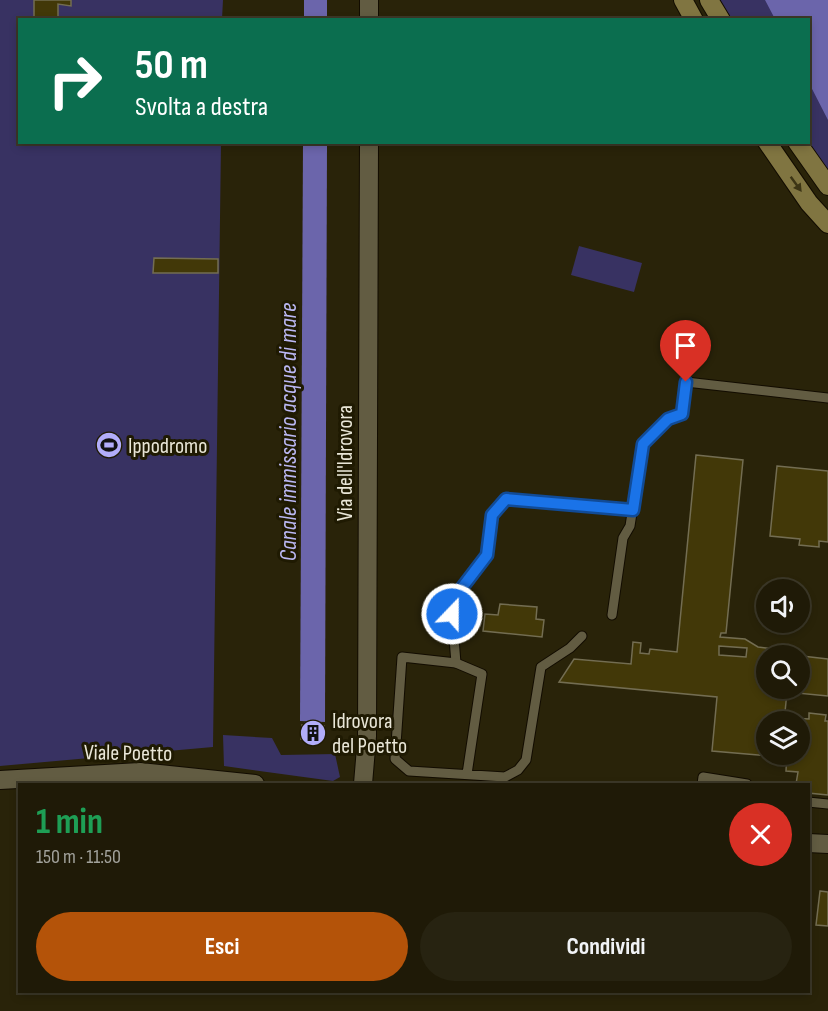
<!DOCTYPE html>
<html lang="it">
<head>
<meta charset="utf-8">
<style>
	body { margin:0; font-family:"Sofia Sans Condensed",sans-serif; background:#272311; color:#f1f3f6; height:100vh; display:flex; flex-direction:column; font-size:22px; white-space:nowrap }
	* { box-sizing:border-box; margin:0 }
	p { font-size:20px; color:#a1a19b }
	.icon { flex:none; width:33px; height:33px; fill:none; stroke:currentColor; stroke-width:2; stroke-linecap:round; stroke-linejoin:round }
	.map { position:relative; flex:1; overflow:hidden }
	.panel { position:absolute; left:18px; top:783px; width:792px; height:210px; display:flex; flex-direction:column; background:#1f1a07; border-radius:0px; box-shadow:0 3px 9px #0003,0 0 0 2px #3c3828 }
	.panel>* { flex:none }
	.top-card { position:absolute; left:18px; top:18px; width:792px; height:126px; border-radius:0px; box-shadow:0 3px 9px #0003,0 0 0 2px #3c3828; background:#0b6e4f; color:#fff; overflow:hidden }
	.buttons { position:absolute; left:756px; top:579px; display:grid; gap:12px }
	.buttons a { display:grid; place-items:center; width:54px; height:54px; border-radius:50%; background:#1f1a07; box-shadow:0 3px 9px #0003,0 0 0 2px #3c3828; font-size:30px }
	.pin { position:absolute; display:grid; place-items:center; width:51px; height:51px; color:#fff; margin:-62px -26px; border-radius:50% 50% 50% 0; rotate:-45deg; box-shadow:0 0 6px #0007 }
	.pin .icon { rotate:45deg }
	.me { position:absolute; width:66px; margin:-33px; rotate:22deg; stroke-linejoin:round; filter:drop-shadow(0 0 4px #0008) }
	.turn { display:flex; align-items:center; gap:21px; height:126px; padding:0 18px; font-size:27px }
	.turn .icon { width:78px; height:78px; stroke-width:2.5 }
	.turn b { display:block; font-size:42px; line-height:51px }
	.round { display:grid; place-items:center; flex:none; width:63px; height:63px; border-radius:32px; background:#272311 }
	.head { display:flex; align-items:center; justify-content:space-between; height:102px; padding:0 18px }
	h1 { font-size:36px; font-weight:700; line-height:45px; color:#1e9e55 }
	.primary-button { display:flex; gap:12px; margin-top:auto; padding:12px 18px }
	.primary-button a { flex:1; height:69px; border-radius:36px; background:#b45309; color:#fff; font-size:24px; font-weight:700; line-height:69px; text-align:center }
	.primary-button a+a { background:#272311; color:#f1f3f6 }
	.map>svg:first-child { display:block }
	.green { fill:#383262 }
	.water { fill:#6b65ab }
	.building { fill:#423808; stroke:#736d52; stroke-width:1.5; fill-rule:evenodd }
	.lines { fill:none; stroke-linecap:round; stroke-linejoin:round }
	.lane-casing { stroke:#120c00; stroke-width:11 }
	.street-casing { stroke:#120c00; stroke-width:20 }
	.secondary-casing { stroke:#120c00; stroke-width:20 }
	.lane { stroke:#625c42; stroke-width:9 }
	.street { stroke:#625c42; stroke-width:18 }
	.secondary { stroke:#807541; stroke-width:18 }
	.oneway { fill:#3c3515 }
	.route-casing { stroke:#114b97; stroke-width:15 }
	.route { stroke:#1a73e8; stroke-width:10 }
	.labels { text-anchor:middle; stroke-width:6; stroke-linejoin:round; paint-order:stroke }
	.poi-label { font-size:22px; fill:#e9e6d7; stroke:#1f1a02; text-anchor:start }
	.street-label { font-size:22px; fill:#e9e6d7; stroke:#1f1a02 }
	.water-label { font-size:24px; font-style:italic; fill:#bbb8f3; stroke:#1f1a02 }
</style>
</head>
<body>
<div class="map">
<svg width="828" height="1011" viewBox="0 0 828 1011">
	<rect width="100%" height="100%" fill="#292309"/>
	<g class="green">
		<polygon points="0,0 223,0 222,19 20,20 20,142 221,143 213,747 0,766"/>
		<polygon points="719,0 828,0 828,172 807,143 808,142 808,20 730,19"/>
		<polygon points="579,246 642,263 634,292 571,275"/>
		<polygon points="223,735 272,738 281,755 335,754 340,777 333,781 224,766"/>
	</g>
	<g class="water">
		<rect x="304" y="0" width="23" height="19"/>
		<polygon points="765,0 828,0 828,120 809,83 808,20 775,19"/>
		<polygon points="327,143 325,722 300,721 303,143"/>
	</g>
	<g class="building">
		<polygon points="34,0 71,0 71,6 58,4 58,20 34,20"/>
		<polygon points="154,258 218,259 218,273 153,273"/>
		<path d="M696,455l47,5 -17,173h-5l-1,4 25,2 13,8 40,5 4,4 26,3v37l-41,-4 -3,30h-18v32h14v3l-68,-6 5,-54 -158,-15 15,-23 57,5 2,-22 8,1 -1,10 9,1 1,-5 27,3zM719,646l28,2 -1,9 -27,-2zM766,656h34v32h-34z"/>
		<polygon points="777,466 828,471 828,542 819,541 819,547 799,545 800,539 770,536"/>
		<polygon points="500,604 537,607 536,619 544,620 542,637 483,631 485,614 498,615"/>
		<polygon points="809,713 826,715 825,721 828,721 828,795 808,793 808,784 796,784 798,772 786,771 787,754 800,754 800,722 791,722 791,718 809,719"/>
		<polygon points="302,725 324,726 323,740 301,739"/>
		<polygon points="820,891 828,892 828,926 816,925"/>
	</g>
	<g class="lines">
		<g class="lane-casing">
			<g id="lane">
				<polyline points="612,615 623,538 630,526 643,443 668,419 682,414 686,382 828,398"/>
				<polyline points="456,663 452,614 458,593 487,555 492,515 506,499 633,510"/>
				<polyline points="467,774 482,674 456,663 402,657 395,759 409,771 505,777 518,770 526,760 541,667 570,648 582,636"/>
				<polyline points="702,784 703,777 747,784"/>
				<polyline points="808,802 828,804"/>
			</g>
		</g>
		<g class="street-casing">
			<g id="street">
				<polyline points="369,20 369,0"/>
				<polyline points="0,780 140,772 255,784"/>
				<polyline points="363,784 367,736 369,142"/>
				<polyline points="808,843 828,844"/>
			</g>
		</g>
		<g class="secondary-casing">
			<g id="secondary">
				<polyline points="683,0 694,20"/>
				<polyline points="709,0 721,20"/>
				<polyline points="767,142 809,203 828,224"/>
				<polyline points="797,142 828,186"/>
			</g>
		</g>
		<use href="#lane" class="lane"/>
		<use href="#street" class="street"/>
		<use href="#secondary" class="secondary"/>
	</g>
	<defs><path id="oneway-solid" d="M-6-.8H1V-3.2L6.5 0L1 3.2V.8H-6Z" transform="scale(1.5)"/></defs>
	<use class="oneway" href="#oneway-solid" transform="translate(796 184) rotate(54)"/>
	<g class="lines">
		<g class="route-casing">
			<polyline id="route" points="452,614 458,593 487,555 492,515 506,499 633,510 643,444 668,419 682,414 686,382"/>
		</g>
		<use href="#route" class="route"/>
	</g>
	<defs>
		<g id="stadium-disc" transform="scale(1.35)"><circle r="9.5" fill="#b2adf9" stroke="#1f1a02"/><path d="M0-5a6.5 5 0 1 0 0 10a6.5 5 0 1 0 0-10ZM-3.5-1.8h7v3.6h-7Z" fill="#111"/></g>
		<g id="building-disc" transform="scale(1.35)"><circle r="9.5" fill="#b2adf9" stroke="#1f1a02"/><path d="M-4-6H4V6H1V3H-1V6H-4ZM-2.5-4.3h1.7v1.8h-1.7ZM.8-4.3h1.7v1.8H.8ZM-2.5-1h1.7V.8h-1.7ZM.8-1h1.7V.8H.8Z" fill="#111"/></g>
	</defs>
	<g fill-rule="evenodd">
		<use href="#stadium-disc" x="109" y="445"/>
		<use href="#building-disc" x="313" y="733"/>
	</g>
	<g class="labels">
		<g class="poi-label">
			<text x="128" y="453">Ippodromo</text>
			<text x="332" y="728">Idrovora<tspan x="332" dy="25">del Poetto</tspan></text>
		</g>
		<g class="street-label">
			<text transform="translate(344 463) rotate(-90)" y="8">Via dell'Idrovora</text>
			<text transform="translate(128 752) rotate(1)" y="8">Viale Poetto</text>
		</g>
		<g class="water-label">
			<text transform="translate(288 432) rotate(-90)" y="8">Canale immissario acque di mare</text>
		</g>
	</g>
</svg>
<div class="buttons">
<a><svg class="icon" aria-label="sound" viewBox="0 0 24 24"><path d="M4 9h4l5-4v14l-5-4H4zM17 9q2 3 0 6"/></svg></a>
<a><svg class="icon" aria-label="search" viewBox="0 0 24 24"><circle cx="10" cy="10" r="6"/><path d="M15 15l6 6"/></svg></a>
<a><svg class="icon" aria-label="layers" viewBox="0 0 24 24"><path d="M12 4l9 5-9 5-9-5zM3 14l9 5 9-5"/></svg></a>
</div>
<div class="pin" style="left:686px;top:382px;background:#d93025"><svg class="icon" aria-label="arrive" viewBox="0 0 24 24"><path d="M6 21V4h12l-3 4 3 4H6"/></svg></div>
<svg class="me" style="left:452px;top:614px" viewBox="-20 -20 40 40"><circle r="17" fill="#1a73e8" stroke="#fff" stroke-width="3"/><path d="M0-11L8 9 0 5-8 9z" fill="#fff"/></svg>
<div class="top-card">
<div class="turn"><svg class="icon" aria-label="right" viewBox="0 0 24 24"><path d="M7 20v-9h11M14 6l5 5-5 5"/></svg><div><b>50 m</b>Svolta a destra</div></div>
</div>
<section class="panel">
<div class="head"><div><h1>1 min</h1><p>150 m · 11:50</p></div><a class="round" style="background:#d93025;color:#fff"><svg class="icon" aria-label="close" viewBox="0 0 24 24"><path d="M6 6l12 12M18 6L6 18"/></svg></a></div>
<div class="primary-button"><a>Esci</a><a>Condividi</a></div>
</section>
</div>
</body>
</html>
